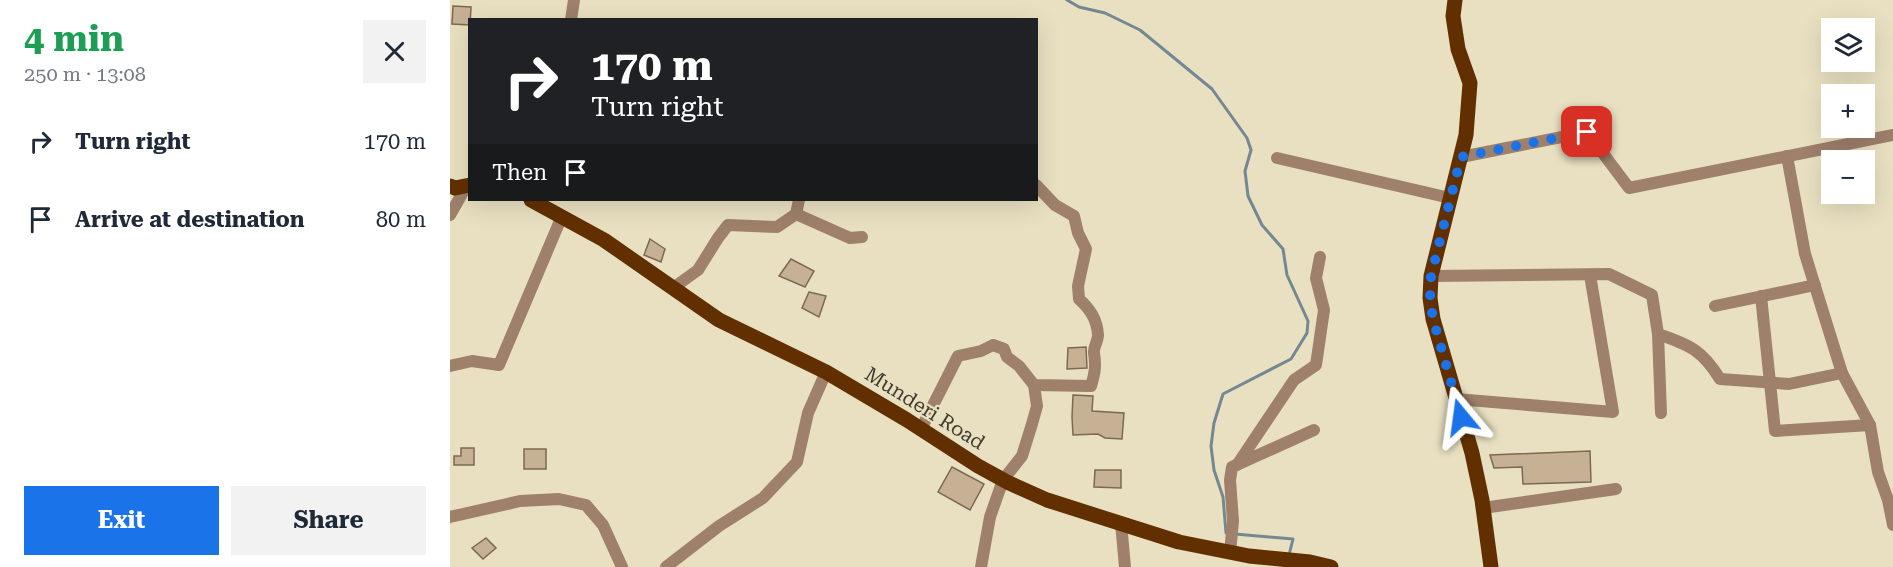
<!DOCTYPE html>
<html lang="en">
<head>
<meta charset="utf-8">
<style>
	body { margin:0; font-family:"Roboto Serif",serif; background:#f2f2f3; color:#1f2937; height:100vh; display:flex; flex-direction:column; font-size:22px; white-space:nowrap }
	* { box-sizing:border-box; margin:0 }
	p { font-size:20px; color:#747a83 }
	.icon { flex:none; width:33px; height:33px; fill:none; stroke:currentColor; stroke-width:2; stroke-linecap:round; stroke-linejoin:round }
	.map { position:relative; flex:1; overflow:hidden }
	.side { display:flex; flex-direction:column; background:#fff; width:450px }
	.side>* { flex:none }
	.guide { position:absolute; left:18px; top:18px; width:570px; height:183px; border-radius:0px; box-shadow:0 6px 24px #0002; background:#202124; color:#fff; overflow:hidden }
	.fabs { position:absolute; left:1371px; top:18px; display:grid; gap:12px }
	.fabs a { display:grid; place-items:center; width:54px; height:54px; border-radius:0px; background:#fff; box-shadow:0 6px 24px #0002; font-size:30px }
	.pin { position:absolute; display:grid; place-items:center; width:51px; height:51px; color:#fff; margin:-26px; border-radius:12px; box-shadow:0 3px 9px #0006 }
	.me { position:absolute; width:66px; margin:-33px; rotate:344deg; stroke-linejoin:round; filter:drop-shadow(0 0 4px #0008) }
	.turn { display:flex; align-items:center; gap:21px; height:126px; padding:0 24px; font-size:27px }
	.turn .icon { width:78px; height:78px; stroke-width:2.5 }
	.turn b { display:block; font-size:42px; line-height:51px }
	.then { display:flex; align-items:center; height:57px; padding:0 24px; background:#0003; gap:12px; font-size:22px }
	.round { display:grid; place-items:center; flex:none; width:63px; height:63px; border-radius:0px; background:#f2f2f3 }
	.head { display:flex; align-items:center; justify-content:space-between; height:102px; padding:0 24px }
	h1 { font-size:36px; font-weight:700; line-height:45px; color:#1e9e55 }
	.primary-button { display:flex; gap:12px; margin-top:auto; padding:12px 24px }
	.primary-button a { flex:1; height:69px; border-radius:0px; background:#1a73e8; color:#fff; font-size:24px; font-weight:700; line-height:69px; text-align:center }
	.primary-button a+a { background:#f2f2f3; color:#1f2937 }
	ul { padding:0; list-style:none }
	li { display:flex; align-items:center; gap:18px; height:78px; padding:0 24px }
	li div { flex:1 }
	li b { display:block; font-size:22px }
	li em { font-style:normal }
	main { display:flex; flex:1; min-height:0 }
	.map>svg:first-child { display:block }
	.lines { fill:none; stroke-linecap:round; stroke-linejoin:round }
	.stream { stroke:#748894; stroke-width:3 }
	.building { fill:#c7b195; stroke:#7c6952; stroke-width:1.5 }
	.minor { stroke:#9e806b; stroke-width:12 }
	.major { stroke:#623000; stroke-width:15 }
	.route { stroke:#1a73e8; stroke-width:10; stroke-dasharray:0 18 }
	.labels { text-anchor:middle; stroke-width:4.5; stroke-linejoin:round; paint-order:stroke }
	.street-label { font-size:20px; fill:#3f3c2f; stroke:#e9e0c1 }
</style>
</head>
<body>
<main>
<section class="side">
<div class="head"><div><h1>4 min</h1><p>250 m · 13:08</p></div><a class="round"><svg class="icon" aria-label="close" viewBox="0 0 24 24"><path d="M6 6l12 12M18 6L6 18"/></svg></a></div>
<ul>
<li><svg class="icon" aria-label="right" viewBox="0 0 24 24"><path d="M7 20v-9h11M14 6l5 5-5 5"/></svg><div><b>Turn right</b></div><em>170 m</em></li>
<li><svg class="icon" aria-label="arrive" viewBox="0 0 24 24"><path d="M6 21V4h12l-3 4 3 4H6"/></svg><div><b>Arrive at destination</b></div><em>80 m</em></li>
</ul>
<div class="primary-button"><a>Exit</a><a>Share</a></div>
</section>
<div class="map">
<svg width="1443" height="567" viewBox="0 0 1443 567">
	<rect width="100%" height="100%" fill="#e9e0c1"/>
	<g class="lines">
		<g class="stream">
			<polyline points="617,0 629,7 655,13 690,30 762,89 797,138 801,150 795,171 798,196 812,225 833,249 837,275 858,321 857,333 841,359 773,394 764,423 761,446 764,470 773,497 776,533 779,533"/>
			<polyline points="785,534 843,539 839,555"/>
		</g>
	</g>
	<g class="building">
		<polygon points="3,6 21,7 20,25 2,24"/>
		<polygon points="200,239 215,249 211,262 194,255"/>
		<polygon points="341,259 364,271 355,287 329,276"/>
		<polygon points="359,292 376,296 369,317 352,308"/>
		<polygon points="636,347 637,368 617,369 618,348"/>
		<polygon points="623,395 643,396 642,411 674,413 672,439 655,438 648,434 623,435 622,417"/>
		<polygon points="11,448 24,448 24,465 4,465 4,456 11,456"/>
		<rect x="74" y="449" width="22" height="20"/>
		<polygon points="1140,451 1141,482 1073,484 1072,467 1044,468 1040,455"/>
		<polygon points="502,467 534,484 520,510 488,492"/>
		<polygon points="645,470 671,470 671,488 644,487"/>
		<polygon points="36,538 46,548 33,559 22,548"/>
	</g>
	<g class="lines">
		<g class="minor">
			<polyline points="121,20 124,0"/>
			<polyline points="1337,156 1355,254 1392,373"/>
			<polyline points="1011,157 1137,132 1179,188 1443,135"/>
			<polyline points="827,158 1000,198"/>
			<polyline points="346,214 400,238 412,237"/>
			<polyline points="0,215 17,185"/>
			<path d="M981,276l178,-2 43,21 6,39c32,11 44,16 62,45l69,5 53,-11 28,52 8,47 10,28 5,25"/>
			<polyline points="223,288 248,270 268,238 278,225 327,227 346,214 349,200"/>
			<polyline points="1311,296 1325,431 1420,425"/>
			<polyline points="1265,306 1365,285"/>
			<polyline points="1208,334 1211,413"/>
			<polyline points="0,366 22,361 49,365 112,216"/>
			<polyline points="1006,399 1163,412 1140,275"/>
			<path d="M471,429l37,-73 23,-5 12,-6 11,4 3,8 12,9 15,19 57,1c4,-13 5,-20 3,-33 -1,-5 4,-12 4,-18 -1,-16 -8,-26 -19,-36l-1,-13 8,-37 -8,-16 -4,-17 -19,-11 -19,-20"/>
			<polyline points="787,465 844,380 866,365 874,310 866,278 870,257"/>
			<polyline points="1033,508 1166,489"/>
			<polyline points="0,517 70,501 109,499 136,505 153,525 172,567"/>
			<polyline points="671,523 675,567"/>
			<polyline points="780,553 783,521 780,480 782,467 864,430"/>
			<polyline points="216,567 269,526 313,498 347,462 358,413 376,372"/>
			<polyline points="531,567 540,517 553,480 572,456 582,424 587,406 584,385"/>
		</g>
		<g class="major">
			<polyline points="1005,0 1003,16 1008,49 1020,83 1016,135 981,276 980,298 983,319 1022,453 1032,500 1041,567"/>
			<polyline points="0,186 5,188 20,185"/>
			<polyline points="81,200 154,240 269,320 376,372 457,420 528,466 559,483 597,500 729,542 799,556 860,562 881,567"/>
		</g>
	</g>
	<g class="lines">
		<polyline class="route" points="1011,417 983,319 980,298 981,276 1011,157 1137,132"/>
	</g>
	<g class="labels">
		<g class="street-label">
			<text transform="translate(475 408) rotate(32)" y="7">Munderi Road</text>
		</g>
	</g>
</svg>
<div class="fabs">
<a><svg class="icon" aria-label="layers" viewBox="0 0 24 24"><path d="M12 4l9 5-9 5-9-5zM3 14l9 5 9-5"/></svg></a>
<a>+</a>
<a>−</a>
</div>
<div class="pin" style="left:1137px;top:132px;background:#d93025"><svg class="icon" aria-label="arrive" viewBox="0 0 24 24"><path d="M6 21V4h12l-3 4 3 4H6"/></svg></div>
<svg class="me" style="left:1011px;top:417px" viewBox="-20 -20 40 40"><path d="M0-17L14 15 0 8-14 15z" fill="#1a73e8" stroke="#fff" stroke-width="4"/></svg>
<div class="guide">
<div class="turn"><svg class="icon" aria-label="right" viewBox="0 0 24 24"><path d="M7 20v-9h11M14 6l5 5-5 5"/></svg><div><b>170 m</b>Turn right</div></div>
<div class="then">Then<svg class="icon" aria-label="arrive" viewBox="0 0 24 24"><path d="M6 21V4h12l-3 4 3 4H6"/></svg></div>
</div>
</div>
</main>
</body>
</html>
